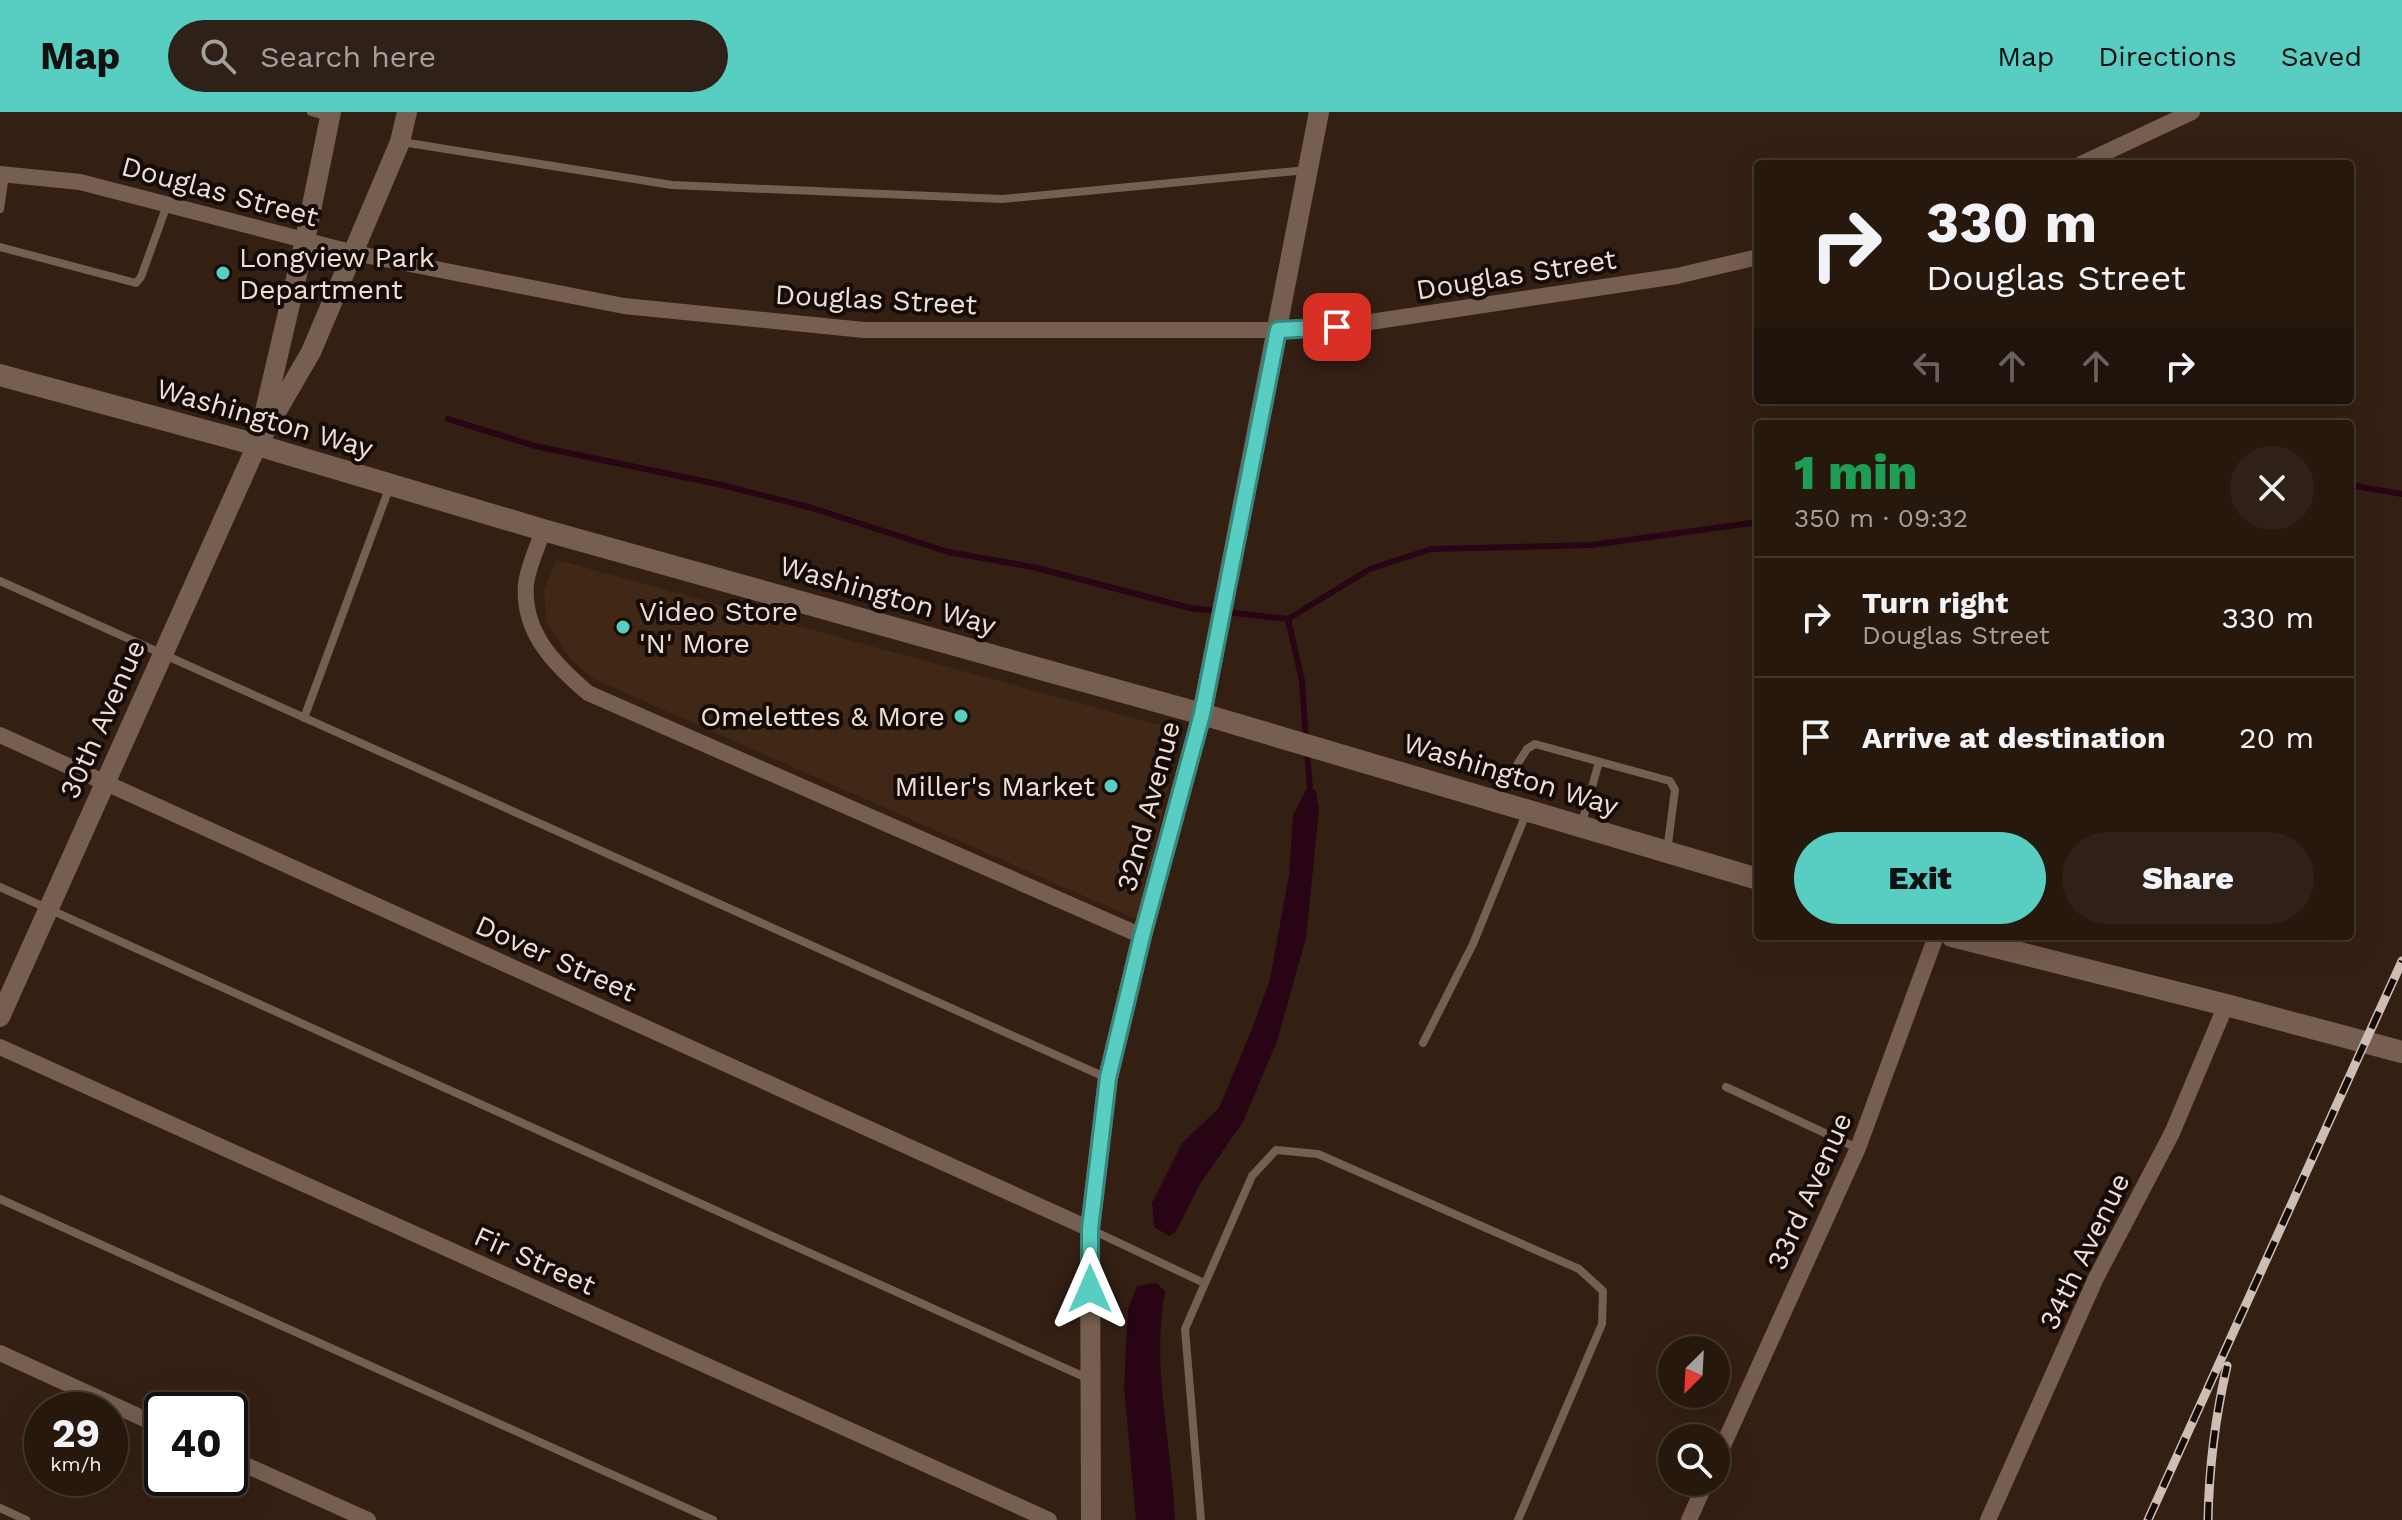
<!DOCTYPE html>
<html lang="en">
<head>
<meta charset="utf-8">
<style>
	body { margin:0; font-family:"Work Sans",sans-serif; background:#2f2117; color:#f1f3f6; height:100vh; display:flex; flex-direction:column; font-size:30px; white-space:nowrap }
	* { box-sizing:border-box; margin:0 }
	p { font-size:26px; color:#a4a09e }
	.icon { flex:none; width:44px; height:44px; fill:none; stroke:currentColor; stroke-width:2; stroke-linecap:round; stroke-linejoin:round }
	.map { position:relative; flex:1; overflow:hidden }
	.side { position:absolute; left:1754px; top:308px; width:600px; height:520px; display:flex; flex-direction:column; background:#27180e; border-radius:8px; box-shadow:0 8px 32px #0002,0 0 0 2px #43372e }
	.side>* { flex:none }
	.top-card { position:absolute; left:1754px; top:48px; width:600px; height:244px; border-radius:8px; box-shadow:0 8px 32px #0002,0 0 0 2px #43372e; background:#27180e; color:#f1f3f6; overflow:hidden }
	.needle { width:52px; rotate:204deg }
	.fabs { position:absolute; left:1658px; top:1224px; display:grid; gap:16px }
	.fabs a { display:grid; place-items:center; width:72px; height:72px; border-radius:50%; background:#27180e; box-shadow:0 8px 32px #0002,0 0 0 2px #43372e; font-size:40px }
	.speed { position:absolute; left:24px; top:1280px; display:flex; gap:16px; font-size:40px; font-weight:700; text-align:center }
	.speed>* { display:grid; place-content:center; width:104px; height:104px; border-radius:50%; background:#27180e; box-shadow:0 8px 32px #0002,0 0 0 2px #43372e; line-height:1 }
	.speed small { font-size:20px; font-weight:400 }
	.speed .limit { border:4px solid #111; border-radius:12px; background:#fff; color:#111 }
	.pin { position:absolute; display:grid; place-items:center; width:68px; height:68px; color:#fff; margin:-34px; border-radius:16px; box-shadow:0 4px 12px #0006 }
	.me { position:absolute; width:88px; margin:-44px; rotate:0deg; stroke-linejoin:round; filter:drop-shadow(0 0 6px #0008) }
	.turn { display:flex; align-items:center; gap:28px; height:168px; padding:0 40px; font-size:36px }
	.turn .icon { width:104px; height:104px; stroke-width:2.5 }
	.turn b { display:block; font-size:56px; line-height:68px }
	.lanes { display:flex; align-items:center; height:76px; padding:0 40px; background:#0003; justify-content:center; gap:40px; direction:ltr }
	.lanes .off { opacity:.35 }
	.round { display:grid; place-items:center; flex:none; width:84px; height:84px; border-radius:42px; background:#2f2117 }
	.overview { display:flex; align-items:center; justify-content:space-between; height:136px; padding:0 40px }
	h1 { font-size:48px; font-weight:800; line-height:60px; color:#1e9e55 }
	.cta { display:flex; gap:16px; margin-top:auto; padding:16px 40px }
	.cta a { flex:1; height:92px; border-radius:48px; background:#57cec1; color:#111; font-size:32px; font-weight:800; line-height:92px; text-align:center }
	.cta a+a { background:#2f2117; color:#f1f3f6 }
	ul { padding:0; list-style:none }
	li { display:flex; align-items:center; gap:24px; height:120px; padding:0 40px; border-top:2px solid #43372e }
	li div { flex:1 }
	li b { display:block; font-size:30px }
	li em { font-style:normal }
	header { display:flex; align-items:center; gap:48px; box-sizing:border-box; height:112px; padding:0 40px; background:#57cec1; color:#111 }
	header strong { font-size:38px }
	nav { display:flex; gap:44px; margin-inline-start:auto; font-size:28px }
	.search { width:560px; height:72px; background:#2f2117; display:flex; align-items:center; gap:20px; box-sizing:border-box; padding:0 28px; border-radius:44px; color:#a4a09e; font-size:30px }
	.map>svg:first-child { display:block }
	.built { fill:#412716 }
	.water { fill:#290414 }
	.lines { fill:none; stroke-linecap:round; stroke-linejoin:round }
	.stream { stroke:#290414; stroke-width:6 }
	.service { stroke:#765e50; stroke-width:8 }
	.minor { stroke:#765e50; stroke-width:16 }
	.tertiary { stroke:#765e50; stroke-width:20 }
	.secondary { stroke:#765e50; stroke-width:22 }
	.rail-casing { stroke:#cdbdb4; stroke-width:9 }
	.rail { stroke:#150c07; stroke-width:6; stroke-dasharray:18; stroke-linecap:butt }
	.route-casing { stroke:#39867d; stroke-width:20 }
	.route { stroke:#57cec1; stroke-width:14 }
	.poi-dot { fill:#57cec1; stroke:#150c07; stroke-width:3 }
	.labels { text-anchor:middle; stroke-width:8; stroke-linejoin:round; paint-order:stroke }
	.street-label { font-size:28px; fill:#edded6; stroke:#150c07 }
	.poi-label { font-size:28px; fill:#edded6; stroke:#150c07; text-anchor:start }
</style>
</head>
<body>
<header>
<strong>Map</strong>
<div class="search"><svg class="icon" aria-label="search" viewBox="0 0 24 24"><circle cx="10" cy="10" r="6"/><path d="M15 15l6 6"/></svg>Search here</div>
<nav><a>Map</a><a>Directions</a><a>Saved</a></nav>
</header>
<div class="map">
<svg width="2402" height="1408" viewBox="0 0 2402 1408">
	<rect width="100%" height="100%" fill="#342013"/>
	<polygon class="built" points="557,448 1181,619 1138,808 592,566 569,545 546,509 544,478"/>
	<g class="water">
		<polygon points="1310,676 1316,679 1319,698 1306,826 1277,929 1243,1010 1200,1072 1175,1121 1169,1124 1154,1115 1152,1091 1182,1031 1219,996 1252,917 1270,867 1289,763 1293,703 1305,679"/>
		<path d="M1156,1171l9,8c-14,77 7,152 10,229h-39l-12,-134 4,-77 9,-23z"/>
	</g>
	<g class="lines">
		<g class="stream">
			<polyline points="448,307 535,334 722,373 812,396 948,440 1033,455 1190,496 1288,507 1370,457 1431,437 1592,433 1758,410"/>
			<polyline points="2350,373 2402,382"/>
			<polyline points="1288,507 1302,569 1306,629"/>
			<polyline points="1307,640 1310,676"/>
		</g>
		<g class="service">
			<polyline points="311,0 329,5"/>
			<polyline points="402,30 672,73 1002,87 1307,58"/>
			<polyline points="0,97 5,63"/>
			<polyline points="0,135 136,171 141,165 167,93"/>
			<polyline points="0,469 1107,966"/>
			<polyline points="304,606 390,374"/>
			<polyline points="1496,686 1527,637 1535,632 1670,669 1675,678 1667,739"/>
			<polyline points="1581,714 1599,650"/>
			<polyline points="0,775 1089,1267"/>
			<polyline points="1423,931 1473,832 1526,702"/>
			<polyline points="1726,975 1857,1036"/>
			<polyline points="0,1087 713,1408"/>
			<polyline points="1092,1118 1204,1171"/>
			<polyline points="0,1396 26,1408"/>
			<polyline points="1201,1408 1185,1217 1252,1064 1276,1038 1318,1042 1579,1157 1603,1179 1602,1212 1518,1408"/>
		</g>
		<g class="minor">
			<polyline points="2081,52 2192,0"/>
			<polyline points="0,62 80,70 354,141 624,194 864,218 1278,218 1337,215 1677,164 1758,145"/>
			<path d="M543,418c-5,17 -15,36 -17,54 -4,48 28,80 62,109l554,243"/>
			<polyline points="0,623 1090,1117"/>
			<polyline points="0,935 1049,1408"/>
			<polyline points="0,1241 162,1315"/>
			<polyline points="230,1346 368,1408"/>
			<polyline points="1716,1349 1858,1036 1936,824"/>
			<polyline points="1689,1408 1706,1370"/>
			<polyline points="1988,1408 2096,1166 2172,1021 2226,893"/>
		</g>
		<g class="tertiary">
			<polyline points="262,312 305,128 331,0"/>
			<polyline points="0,905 257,333 311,240 400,30 407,0"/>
			<polyline points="1091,1408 1090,1117 1108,966 1142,824 1202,602 1319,0"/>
		</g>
		<g class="secondary">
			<polyline points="0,263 257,333 543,418 1202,602 1758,767"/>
			<polyline points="1952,824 2226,893 2402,940"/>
		</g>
		<g class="rail-casing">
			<g id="rail">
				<polyline points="2148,1408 2402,849"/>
				<path d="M2208,1408c1,-53 7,-102 19,-154"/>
			</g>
		</g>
		<use href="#rail" class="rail"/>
	</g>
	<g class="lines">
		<g class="route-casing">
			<polyline id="route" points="1090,1177 1090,1117 1108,966 1142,824 1202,602 1278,218 1337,215"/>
		</g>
		<use href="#route" class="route"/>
	</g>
	<g class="poi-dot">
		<circle cx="223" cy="161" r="8"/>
		<circle cx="623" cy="515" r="8"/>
		<circle cx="961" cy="604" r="8"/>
		<circle cx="1111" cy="674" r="8"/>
	</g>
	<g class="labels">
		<g class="street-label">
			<text transform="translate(220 79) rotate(15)" y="10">Douglas Street</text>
			<text transform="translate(1516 162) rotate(-9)" y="10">Douglas Street</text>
			<text transform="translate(876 187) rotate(3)" y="10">Douglas Street</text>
			<text transform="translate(265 306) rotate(16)" y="10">Washington Way</text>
			<text transform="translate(888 483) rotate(16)" y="10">Washington Way</text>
			<text transform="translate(102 607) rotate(-66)" y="10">30th Avenue</text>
			<text transform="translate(1511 662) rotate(17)" y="10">Washington Way</text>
			<text transform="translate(1148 694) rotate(-75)" y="10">32nd Avenue</text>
			<text transform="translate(556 846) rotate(24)" y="10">Dover Street</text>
			<text transform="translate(1809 1079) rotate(-66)" y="10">33rd Avenue</text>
			<text transform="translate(2084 1139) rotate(-64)" y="10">34th Avenue</text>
			<text transform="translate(535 1148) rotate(24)" y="10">Fir Street</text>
		</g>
		<g class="poi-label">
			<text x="239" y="155">Longview Park<tspan x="239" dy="32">Department</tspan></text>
			<text x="639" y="509">Video Store<tspan x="639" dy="32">'N' More</tspan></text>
			<text x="945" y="614" text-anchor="end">Omelettes &amp; More</text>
			<text x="1095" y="684" text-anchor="end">Miller's Market</text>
		</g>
	</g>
</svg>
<div class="fabs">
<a><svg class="needle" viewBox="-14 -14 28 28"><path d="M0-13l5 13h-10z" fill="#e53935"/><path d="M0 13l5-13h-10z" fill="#a4a09e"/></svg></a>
<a><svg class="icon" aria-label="search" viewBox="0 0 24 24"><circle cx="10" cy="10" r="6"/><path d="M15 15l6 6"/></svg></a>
</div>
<div class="speed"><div>29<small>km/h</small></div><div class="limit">40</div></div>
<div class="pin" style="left:1337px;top:215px;background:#d93025"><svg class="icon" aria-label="arrive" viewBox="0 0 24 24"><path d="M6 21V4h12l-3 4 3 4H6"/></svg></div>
<svg class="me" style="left:1090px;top:1177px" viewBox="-20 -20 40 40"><path d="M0-17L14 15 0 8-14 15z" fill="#57cec1" stroke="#fff" stroke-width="4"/></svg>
<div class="top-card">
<div class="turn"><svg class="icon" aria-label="right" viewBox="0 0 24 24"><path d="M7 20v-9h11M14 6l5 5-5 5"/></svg><div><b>330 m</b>Douglas Street</div></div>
<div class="lanes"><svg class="icon off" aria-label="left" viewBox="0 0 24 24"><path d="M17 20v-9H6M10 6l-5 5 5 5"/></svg><svg class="icon off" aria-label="ahead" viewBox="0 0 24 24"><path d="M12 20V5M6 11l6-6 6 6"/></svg><svg class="icon off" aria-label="ahead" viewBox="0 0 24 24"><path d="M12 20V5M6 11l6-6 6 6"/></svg><svg class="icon" aria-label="right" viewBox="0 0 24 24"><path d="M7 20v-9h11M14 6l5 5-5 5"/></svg></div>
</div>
<section class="side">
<div class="overview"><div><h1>1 min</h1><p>350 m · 09:32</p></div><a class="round"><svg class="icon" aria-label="close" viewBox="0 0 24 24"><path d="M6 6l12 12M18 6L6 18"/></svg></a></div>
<ul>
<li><svg class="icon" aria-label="right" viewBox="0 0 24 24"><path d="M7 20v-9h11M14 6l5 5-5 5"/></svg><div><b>Turn right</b><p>Douglas Street</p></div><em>330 m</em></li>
<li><svg class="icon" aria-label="arrive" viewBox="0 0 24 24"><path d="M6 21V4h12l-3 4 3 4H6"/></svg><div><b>Arrive at destination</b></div><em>20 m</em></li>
</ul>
<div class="cta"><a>Exit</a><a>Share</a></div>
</section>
</div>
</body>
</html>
